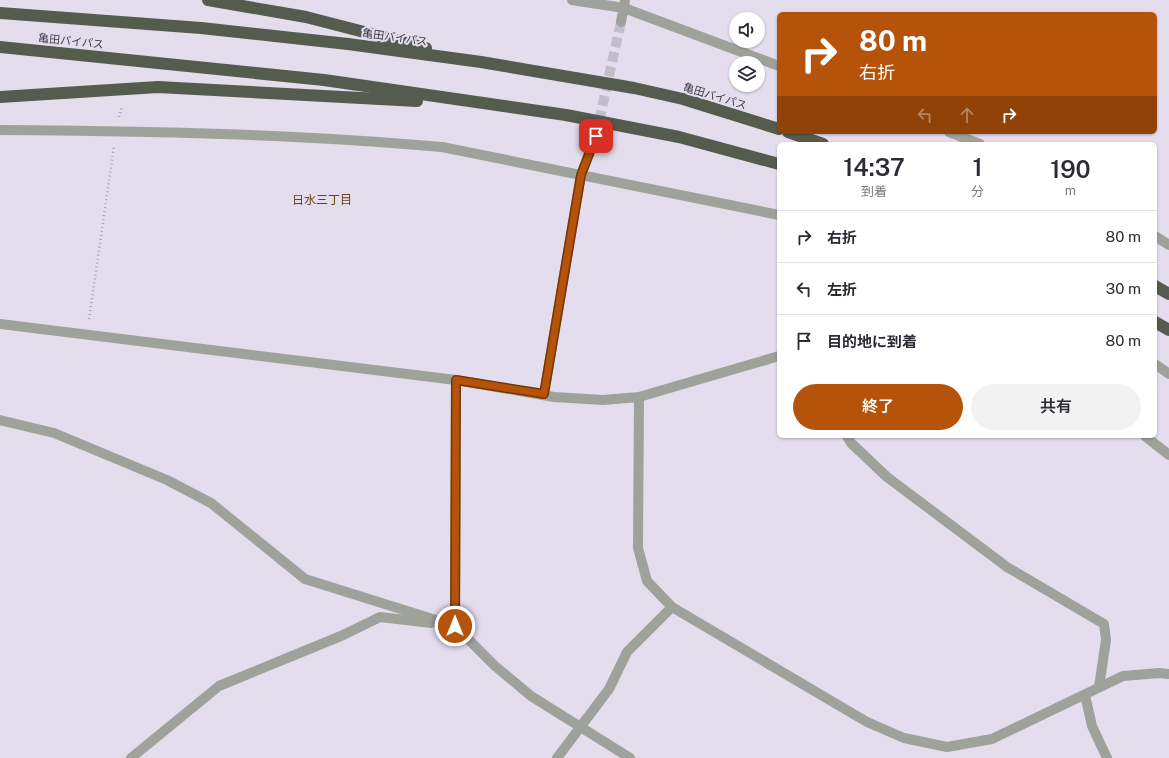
<!DOCTYPE html>
<html lang="ja">
<head>
<meta charset="utf-8">
<style>
	body { margin:0; font-family:"Public Sans","Noto Sans JP",sans-serif; background:#f2f2f3; color:#2b2b33; height:100vh; display:flex; flex-direction:column; font-size:15px; white-space:nowrap }
	* { box-sizing:border-box; margin:0 }
	p { font-size:13px; color:#7c7c81 }
	.icon { flex:none; width:22px; height:22px; fill:none; stroke:currentColor; stroke-width:2; stroke-linecap:round; stroke-linejoin:round }
	.map { position:relative; flex:1; overflow:hidden }
	.drawer { position:absolute; left:777px; top:142px; width:380px; height:296px; display:flex; flex-direction:column; background:#fff; border-radius:6px; box-shadow:0 1px 3px #0004 }
	.drawer>* { flex:none }
	.hud { position:absolute; left:777px; top:12px; width:380px; height:122px; border-radius:6px; box-shadow:0 1px 3px #0004; background:#b45309; color:#fff; overflow:hidden }
	.controls { position:absolute; left:729px; top:12px; display:grid; gap:8px }
	.controls a { display:grid; place-items:center; width:36px; height:36px; border-radius:50%; background:#fff; box-shadow:0 1px 3px #0004; font-size:20px }
	.pin { position:absolute; display:grid; place-items:center; width:34px; height:34px; color:#fff; margin:-17px; border-radius:8px; box-shadow:0 2px 6px #0006 }
	.me { position:absolute; width:44px; margin:-22px; rotate:0deg; stroke-linejoin:round; filter:drop-shadow(0 0 3px #0008) }
	.turn { display:flex; align-items:center; gap:14px; height:84px; padding:0 16px; font-size:18px }
	.turn .icon { width:52px; height:52px; stroke-width:2.5 }
	.turn b { display:block; font-size:28px; line-height:34px }
	.lanes { display:flex; align-items:center; height:38px; padding:0 16px; background:#0003; justify-content:center; gap:20px; direction:ltr }
	.lanes .off { opacity:.35 }
	.eta { display:flex; justify-content:space-evenly; align-items:center; height:68px; text-align:center }
	.eta b { font-size:24px; font-weight:600; line-height:28px }
	.primary-button { display:flex; gap:8px; margin-top:auto; padding:8px 16px }
	.primary-button a { flex:1; height:46px; border-radius:24px; background:#b45309; color:#fff; font-size:16px; font-weight:600; line-height:46px; text-align:center }
	.primary-button a+a { background:#f2f2f3; color:#2b2b33 }
	ul { padding:0; list-style:none }
	li { display:flex; align-items:center; gap:12px; height:52px; padding:0 16px; border-top:1px solid #e1e1e2 }
	li div { flex:1 }
	li b { display:block; font-size:15px }
	li em { font-style:normal }
	.map>svg:first-child { display:block }
	.lines { fill:none; stroke-linecap:round; stroke-linejoin:round }
	.street-tunnel { stroke:#c2bccb; stroke-width:10; stroke-dasharray:10 5; stroke-linecap:butt }
	.path { stroke:#a7a2b0; stroke-width:2.5; stroke-dasharray:1 3; stroke-linecap:butt }
	.street { stroke:#9fa29b; stroke-width:10 }
	.highway { stroke:#555b4d; stroke-width:12 }
	.route-casing { stroke:#753606; stroke-width:10 }
	.route { stroke:#b45309; stroke-width:7 }
	.labels { text-anchor:middle; stroke-width:4; stroke-linejoin:round; paint-order:stroke }
	.street-label { font-size:11px; fill:#3d3a41; stroke:#e3ddee }
	.neighbourhood-label { font-size:12px; fill:#684313; stroke:#e3ddee }
</style>
</head>
<body>
<div class="map">
<svg width="1169" height="758" viewBox="0 0 1169 758">
	<rect width="100%" height="100%" fill="#e3ddee"/>
	<g class="lines">
		<polyline class="street-tunnel" points="596,135 621,22"/>
		<g class="path">
			<polyline points="119,117 122,107"/>
			<polyline points="89,319 114,146"/>
		</g>
		<g class="street">
			<polyline points="572,0 624,8 779,66"/>
			<polyline points="621,22 625,0"/>
			<path d="M0,130c147,1 296,4 442,17l337,68"/>
			<polyline points="949,132 980,144"/>
			<polyline points="1155,236 1169,245"/>
			<polyline points="0,324 456,380 554,397 603,400 639,397 779,356"/>
			<polyline points="1155,364 1169,374"/>
			<polyline points="544,394 581,175 596,135"/>
			<polyline points="639,397 638,548 647,581 672,607 867,722 904,738 947,747 992,739 1123,676 1159,673 1169,674"/>
			<polyline points="0,420 54,433 167,480 211,503 305,579 455,626 495,666 531,696 630,758"/>
			<polyline points="847,436 851,443 887,477 1007,567 1104,624 1106,640 1099,687"/>
			<polyline points="1145,436 1169,455"/>
			<polyline points="455,626 456,380"/>
			<polyline points="1085,695 1092,726 1107,758"/>
			<polyline points="131,758 219,686 341,636 380,617 431,623"/>
			<polyline points="557,758 609,689 627,652 672,607"/>
		</g>
		<g class="highway">
			<polyline points="208,0 306,17 426,48"/>
			<polyline points="0,13 201,28 348,44 481,62 634,88 683,99 779,129"/>
			<polyline points="0,47 324,80 566,115 679,137 779,164"/>
			<polyline points="0,97 158,87 417,101"/>
			<polyline points="788,132 823,144"/>
			<polyline points="1155,286 1169,294"/>
			<polyline points="1155,322 1169,330"/>
		</g>
	</g>
	<g class="lines">
		<g class="route-casing">
			<polyline id="route" points="455,626 456,380 544,394 581,175 596,136"/>
		</g>
		<use href="#route" class="route"/>
	</g>
	<g class="labels">
		<g class="street-label">
			<text transform="translate(395 37) rotate(8)" y="4">亀田バイパス</text>
			<text transform="translate(71 41) rotate(6)" y="4">亀田バイパス</text>
			<text transform="translate(715 96) rotate(17)" y="4">亀田バイパス</text>
		</g>
		<g class="neighbourhood-label">
			<text x="322" y="204">日水三丁目</text>
		</g>
	</g>
</svg>
<div class="controls">
<a><svg class="icon" aria-label="sound" viewBox="0 0 24 24"><path d="M4 9h4l5-4v14l-5-4H4zM17 9q2 3 0 6"/></svg></a>
<a><svg class="icon" aria-label="layers" viewBox="0 0 24 24"><path d="M12 4l9 5-9 5-9-5zM3 14l9 5 9-5"/></svg></a>
</div>
<div class="pin" style="left:596px;top:136px;background:#d93025"><svg class="icon" aria-label="arrive" viewBox="0 0 24 24"><path d="M6 21V4h12l-3 4 3 4H6"/></svg></div>
<svg class="me" style="left:455px;top:626px" viewBox="-20 -20 40 40"><circle r="17" fill="#b45309" stroke="#fff" stroke-width="3"/><path d="M0-11L8 9 0 5-8 9z" fill="#fff"/></svg>
<div class="hud">
<div class="turn"><svg class="icon" aria-label="right" viewBox="0 0 24 24"><path d="M7 20v-9h11M14 6l5 5-5 5"/></svg><div><b>80 m</b>右折</div></div>
<div class="lanes"><svg class="icon off" aria-label="left" viewBox="0 0 24 24"><path d="M17 20v-9H6M10 6l-5 5 5 5"/></svg><svg class="icon off" aria-label="ahead" viewBox="0 0 24 24"><path d="M12 20V5M6 11l6-6 6 6"/></svg><svg class="icon" aria-label="right" viewBox="0 0 24 24"><path d="M7 20v-9h11M14 6l5 5-5 5"/></svg></div>
</div>
<section class="drawer">
<div class="eta">
<div><b>14:37</b><p>到着</p></div>
<div><b>1</b><p>分</p></div>
<div><b>190</b><p>m</p></div>
</div>
<ul>
<li><svg class="icon" aria-label="right" viewBox="0 0 24 24"><path d="M7 20v-9h11M14 6l5 5-5 5"/></svg><div><b>右折</b></div><em>80 m</em></li>
<li><svg class="icon" aria-label="left" viewBox="0 0 24 24"><path d="M17 20v-9H6M10 6l-5 5 5 5"/></svg><div><b>左折</b></div><em>30 m</em></li>
<li><svg class="icon" aria-label="arrive" viewBox="0 0 24 24"><path d="M6 21V4h12l-3 4 3 4H6"/></svg><div><b>目的地に到着</b></div><em>80 m</em></li>
</ul>
<div class="primary-button"><a>終了</a><a>共有</a></div>
</section>
</div>
</body>
</html>
